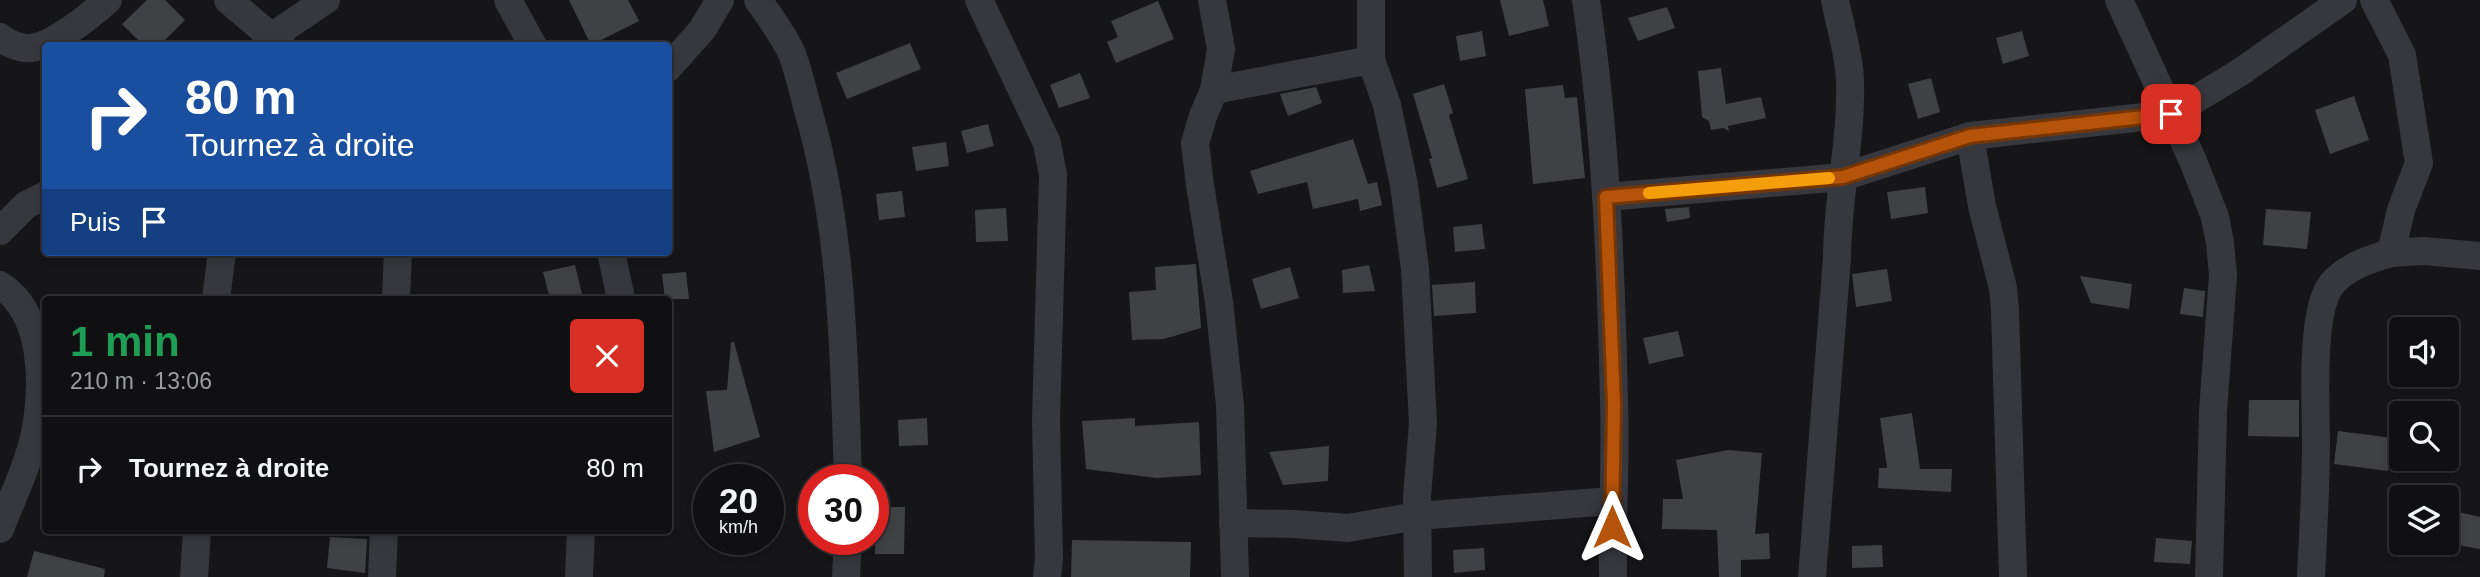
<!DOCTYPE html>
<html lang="fr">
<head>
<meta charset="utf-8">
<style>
	body { margin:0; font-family:Helvetica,sans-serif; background:#19191b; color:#f1f3f6; height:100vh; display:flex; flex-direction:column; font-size:26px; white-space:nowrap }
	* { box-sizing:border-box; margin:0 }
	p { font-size:23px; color:#9c9d9f }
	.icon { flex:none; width:38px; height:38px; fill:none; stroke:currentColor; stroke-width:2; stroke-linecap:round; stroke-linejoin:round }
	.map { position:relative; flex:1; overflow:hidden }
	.side { position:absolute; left:42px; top:296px; width:630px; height:238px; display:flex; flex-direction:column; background:#101012; border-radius:7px; box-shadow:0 4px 10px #0003,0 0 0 2px #303032 }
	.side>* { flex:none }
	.guide { position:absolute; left:42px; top:42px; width:630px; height:214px; border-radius:7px; box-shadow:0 4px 10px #0003,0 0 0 2px #303032; background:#1a4fa0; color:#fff; overflow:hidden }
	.controls { position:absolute; left:2389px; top:317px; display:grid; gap:14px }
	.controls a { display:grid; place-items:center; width:70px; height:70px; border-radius:7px; background:#101012; box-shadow:0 4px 10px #0003,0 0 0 2px #303032; font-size:35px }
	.speed { position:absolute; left:693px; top:464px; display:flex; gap:14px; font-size:35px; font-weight:700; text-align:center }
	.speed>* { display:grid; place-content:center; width:91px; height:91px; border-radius:50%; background:#101012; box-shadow:0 4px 10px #0003,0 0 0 2px #303032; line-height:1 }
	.speed small { font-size:18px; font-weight:400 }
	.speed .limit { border:10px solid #d22; background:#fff; color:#111 }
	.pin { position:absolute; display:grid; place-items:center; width:60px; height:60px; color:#fff; margin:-30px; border-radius:14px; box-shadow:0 4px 10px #0006 }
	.me { position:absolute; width:77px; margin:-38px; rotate:0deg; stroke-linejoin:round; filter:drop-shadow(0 0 5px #0008) }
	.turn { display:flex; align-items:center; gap:24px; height:147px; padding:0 28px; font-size:32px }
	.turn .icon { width:91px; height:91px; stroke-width:2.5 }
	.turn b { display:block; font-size:49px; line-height:60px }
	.then { display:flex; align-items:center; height:66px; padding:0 28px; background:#0003; gap:14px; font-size:26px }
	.round { display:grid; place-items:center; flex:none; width:74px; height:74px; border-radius:7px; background:#19191b }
	.overview { display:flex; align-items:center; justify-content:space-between; height:119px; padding:0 28px }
	h1 { font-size:42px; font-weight:700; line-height:52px; color:#1e9e55 }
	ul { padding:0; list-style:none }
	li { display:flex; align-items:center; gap:21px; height:105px; padding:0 28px; border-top:2px solid #303032 }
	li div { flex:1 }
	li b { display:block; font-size:26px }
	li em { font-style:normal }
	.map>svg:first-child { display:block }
	.building { fill:#404145 }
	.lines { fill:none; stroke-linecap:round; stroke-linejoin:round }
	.street { stroke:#37383d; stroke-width:28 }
	.route-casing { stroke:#753606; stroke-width:18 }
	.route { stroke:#b45309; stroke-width:12 }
	.slow { stroke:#f59e0b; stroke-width:12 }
</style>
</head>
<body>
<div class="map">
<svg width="2480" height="577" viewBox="0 0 2480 577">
	<rect width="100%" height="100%" fill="#161618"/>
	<g class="building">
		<polygon points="147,0 165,0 185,20 159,46 144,46 122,24"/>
		<polygon points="569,0 628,0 639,21 591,45"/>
		<polygon points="1500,0 1543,0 1549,26 1509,36"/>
		<polygon points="1158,1 1174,39 1116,63 1107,42 1118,37 1111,21"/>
		<polygon points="1667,7 1675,28 1638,41 1628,18"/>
		<polygon points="1482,31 1486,56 1460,61 1456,36"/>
		<polygon points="2022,31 2029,56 2003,64 1996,38"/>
		<polygon points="910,43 921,69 847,99 836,73"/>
		<polygon points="1721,68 1726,104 1761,97 1766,118 1728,126 1729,131 1723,128 1711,130 1709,121 1702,117 1698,71"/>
		<polygon points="1080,73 1090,98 1059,108 1050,85"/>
		<polygon points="1931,78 1940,112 1918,119 1908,84"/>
		<polygon points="1444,84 1453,113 1449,115 1468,179 1437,188 1429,159 1432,158 1413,94"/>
		<polygon points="1563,85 1565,98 1577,97 1585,178 1533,184 1525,89"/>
		<polygon points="1316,87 1322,103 1288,116 1280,94"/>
		<polygon points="2354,96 2369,140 2330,154 2315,110"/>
		<polygon points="988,124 994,146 967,153 961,131"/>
		<polygon points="1353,139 1368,184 1377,182 1382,205 1360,211 1358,199 1313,209 1307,182 1258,194 1250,171"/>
		<polygon points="946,142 949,166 916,171 912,147"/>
		<polygon points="1925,187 1928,213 1891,219 1887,192"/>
		<polygon points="902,191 905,217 879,220 876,194"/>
		<polygon points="1689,207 1690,218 1667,222 1665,209"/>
		<polygon points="1006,208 1008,241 976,242 975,210"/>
		<polygon points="2266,209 2311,212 2307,249 2263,245"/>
		<polygon points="1482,224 1485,249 1455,252 1453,227"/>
		<polygon points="1196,264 1201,328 1164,339 1132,340 1129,292 1156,290 1155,267"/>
		<polygon points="575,265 582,294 562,299 550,299 543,272"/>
		<polygon points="1369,265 1375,291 1343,293 1342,270"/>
		<polygon points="1290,267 1299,298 1261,309 1252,279"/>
		<polygon points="1887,269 1892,301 1856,307 1852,274"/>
		<polygon points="686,272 689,299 665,299 662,274"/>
		<polygon points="2080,276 2132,284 2129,309 2091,303"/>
		<polygon points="1475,282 1476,313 1434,316 1432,285"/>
		<polygon points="2184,288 2205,291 2203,317 2180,314"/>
		<polygon points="1678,331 1684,356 1649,364 1643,338"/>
		<polygon points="731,342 734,342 760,437 714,452 706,391 727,390"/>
		<polygon points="2249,400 2299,400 2299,437 2248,436"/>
		<polygon points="1912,413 1920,469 1952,469 1951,492 1878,488 1879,468 1887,468 1880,418"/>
		<polygon points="927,418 928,445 899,446 898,420"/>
		<polygon points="1135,418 1135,426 1199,422 1201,475 1156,478 1086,469 1082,421"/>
		<polygon points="2338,431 2393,438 2388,471 2334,464"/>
		<polygon points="1329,446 1328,481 1283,485 1269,452"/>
		<polygon points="1728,450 1762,453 1755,534 1769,533 1770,559 1741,560 1741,577 1719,577 1717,530 1662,529 1663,499 1683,499 1676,460"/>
		<polygon points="876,507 905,507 904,554 875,554"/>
		<polygon points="2446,509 2480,517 2480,549 2446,543"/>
		<polygon points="330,537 367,539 365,573 327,568"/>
		<polygon points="2156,538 2192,541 2190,564 2154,562"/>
		<polygon points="1072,540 1191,542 1190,577 1071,577"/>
		<polygon points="1882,545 1883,567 1852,568 1852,546"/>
		<polygon points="1484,548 1485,570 1454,573 1453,550"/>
		<polygon points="34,551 105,569 104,577 27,577"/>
	</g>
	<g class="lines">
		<g class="street">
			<polyline points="228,0 282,46"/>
			<polyline points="508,0 533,46"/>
			<path d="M758,0c12,17 25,34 34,54 7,18 11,38 16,56 35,120 36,245 40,370"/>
			<polyline points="979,0 1047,143 1053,175 1046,420 1049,559 1047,577"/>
			<polyline points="1212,0 1221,49 1214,90 1203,116 1195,143 1200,185 1219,302 1230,405 1235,577"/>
			<polyline points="1371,0 1371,60 1387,105 1404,185 1415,269 1423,424 1417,496 1418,577"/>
			<path d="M1586,0c20,133 25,268 28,402 2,58 -2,117 -1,175"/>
			<polyline points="2119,0 2193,161 2215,217 2220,243 2223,275 2213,411 2209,577"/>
			<path d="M0,37c8,7 21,12 31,11 22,-2 60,-33 77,-48"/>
			<polyline points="264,46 271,37 326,0"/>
			<polyline points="668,68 702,30 720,0"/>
			<polyline points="1214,90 1371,60"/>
			<polyline points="1970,136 1982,206 2003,288 2005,310 2013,577"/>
			<polyline points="1606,197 1843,177 1970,136 2171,114 2239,73 2343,0"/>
			<polyline points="0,231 26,205 46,195"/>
			<polyline points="611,252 621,299"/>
			<polyline points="2391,253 2424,251 2480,256"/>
			<path d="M0,285c45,29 44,101 35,148 -7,33 -23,65 -35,96"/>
			<polyline points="216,299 222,252"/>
			<polyline points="396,299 398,252"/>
			<polyline points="1233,523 1294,524 1348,528 1417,516 1612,501"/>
			<polyline points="194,577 197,530"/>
			<polyline points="382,577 384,530"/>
			<polyline points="579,577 581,530"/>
			<polyline points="846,577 848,539"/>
			<path d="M1812,577l25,-319c0,-59 15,-118 13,-178 -1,-26 -10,-54 -15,-80"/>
			<path d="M2311,577c2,-44 5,-89 5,-134 0,-36 -6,-130 15,-158 14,-18 39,-26 60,-32l10,-43 18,-47 -17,-108 -28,-55"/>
		</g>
	</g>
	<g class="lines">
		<g class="route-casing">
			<polyline id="route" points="1612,527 1614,405 1606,197 1843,177 1970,136 2171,114"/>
		</g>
		<use href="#route" class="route"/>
		<polyline class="slow" points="1649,193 1829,178"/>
	</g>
</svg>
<div class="controls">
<a><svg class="icon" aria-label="sound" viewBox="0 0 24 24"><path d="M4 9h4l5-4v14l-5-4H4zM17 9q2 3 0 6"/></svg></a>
<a><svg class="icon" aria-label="search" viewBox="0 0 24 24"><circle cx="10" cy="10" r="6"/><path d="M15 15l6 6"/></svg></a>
<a><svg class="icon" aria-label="layers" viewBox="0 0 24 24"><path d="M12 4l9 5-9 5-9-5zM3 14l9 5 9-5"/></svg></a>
</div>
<div class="speed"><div>20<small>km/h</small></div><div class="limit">30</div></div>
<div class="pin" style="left:2171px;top:114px;background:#d93025"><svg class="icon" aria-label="arrive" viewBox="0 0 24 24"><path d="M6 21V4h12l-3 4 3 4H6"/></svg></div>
<svg class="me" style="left:1612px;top:527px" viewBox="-20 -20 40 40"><path d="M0-17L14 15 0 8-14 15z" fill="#b45309" stroke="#fff" stroke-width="4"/></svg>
<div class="guide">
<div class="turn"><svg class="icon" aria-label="right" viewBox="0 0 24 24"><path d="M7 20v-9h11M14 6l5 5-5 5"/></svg><div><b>80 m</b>Tournez à droite</div></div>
<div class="then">Puis<svg class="icon" aria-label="arrive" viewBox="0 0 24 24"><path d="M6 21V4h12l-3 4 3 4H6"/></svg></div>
</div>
<section class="side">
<div class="overview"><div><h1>1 min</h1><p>210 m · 13:06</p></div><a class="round" style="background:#d93025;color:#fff"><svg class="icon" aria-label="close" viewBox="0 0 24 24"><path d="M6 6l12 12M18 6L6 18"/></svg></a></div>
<ul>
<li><svg class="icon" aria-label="right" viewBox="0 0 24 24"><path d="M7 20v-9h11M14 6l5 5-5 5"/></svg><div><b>Tournez à droite</b></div><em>80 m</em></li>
</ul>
</section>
</div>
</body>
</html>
